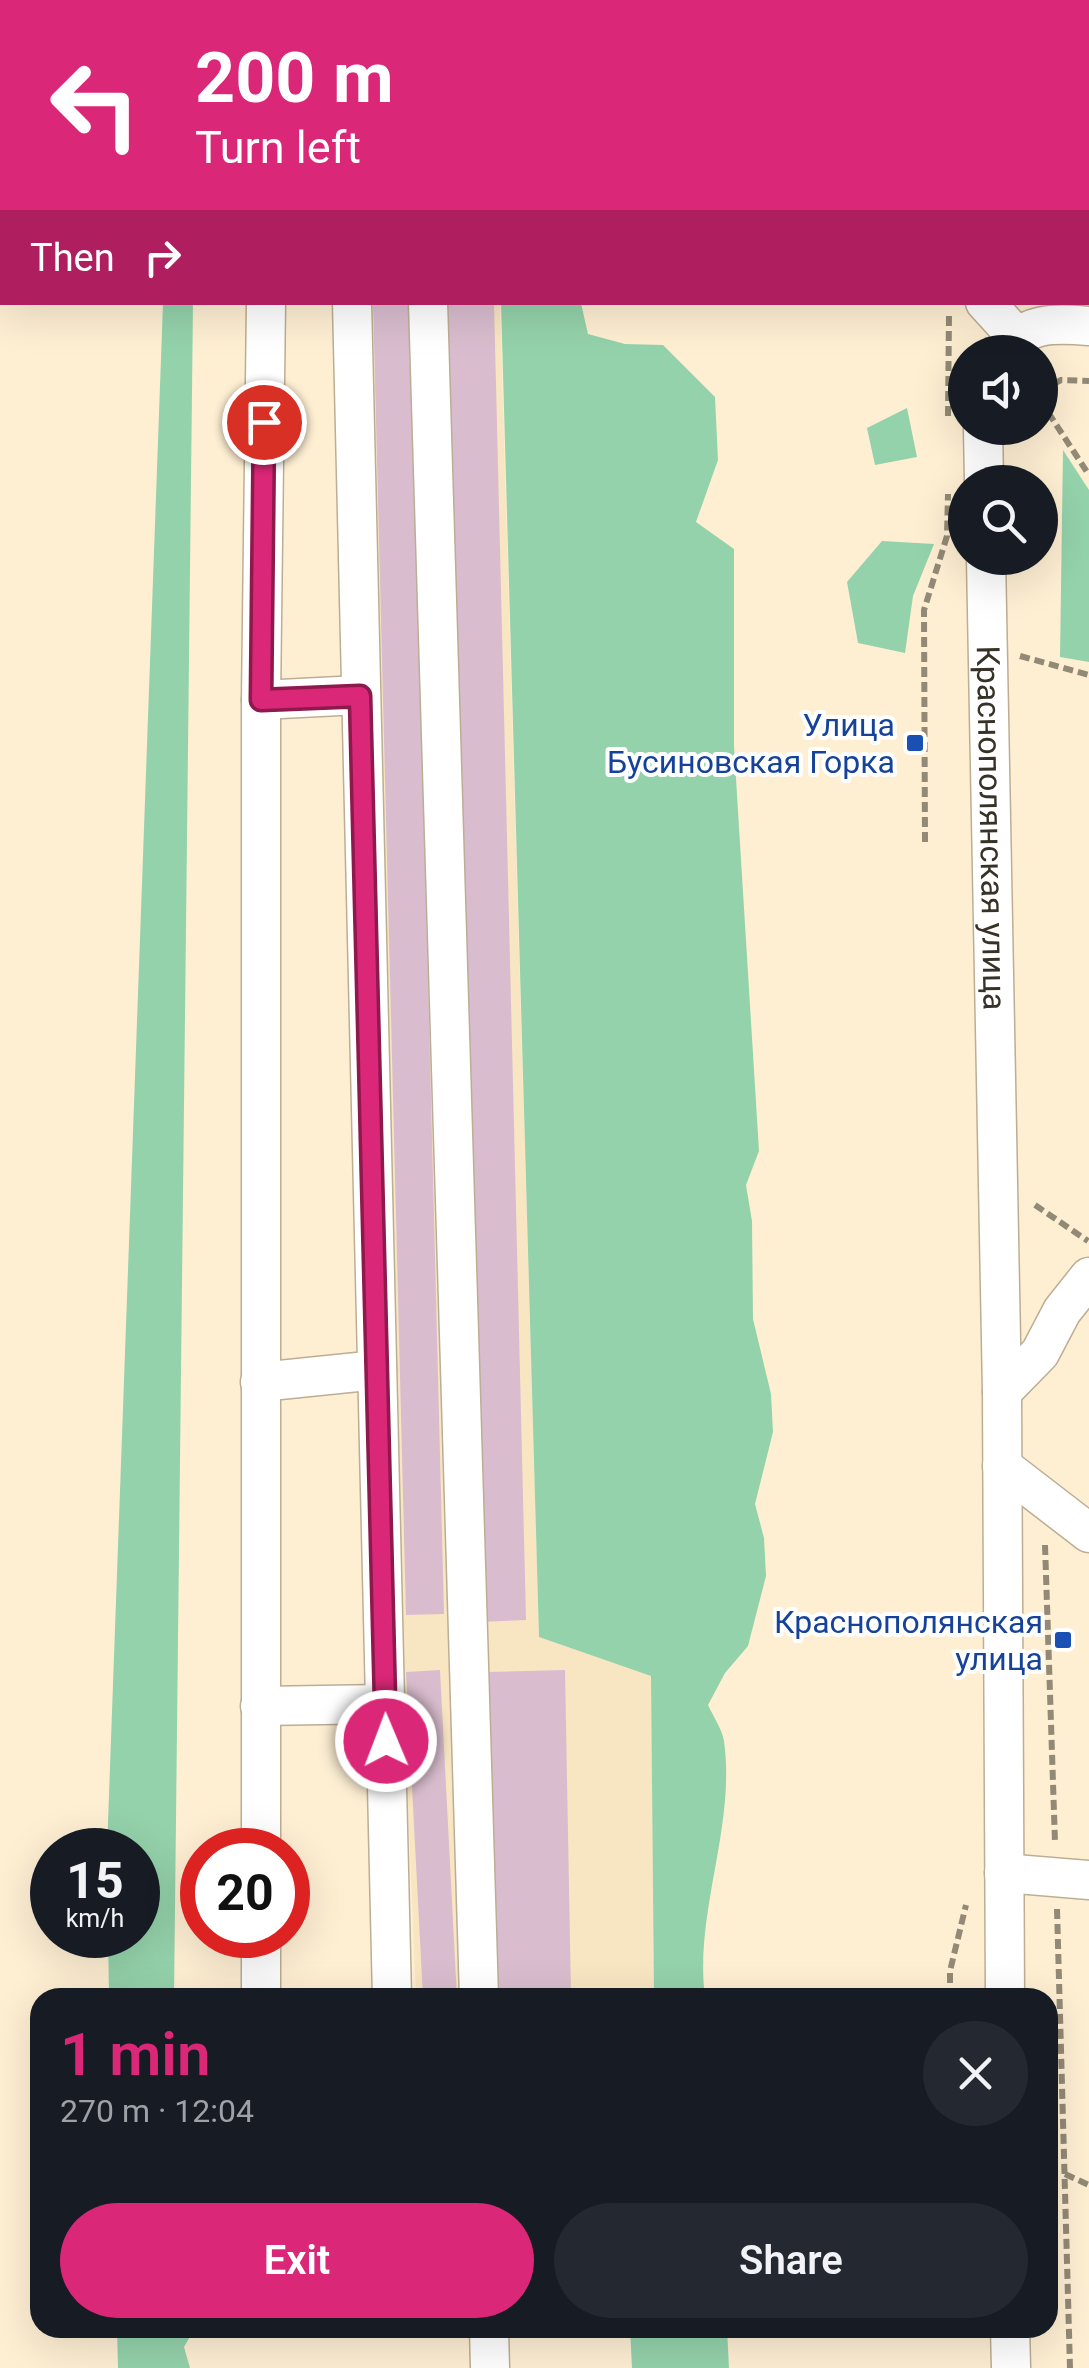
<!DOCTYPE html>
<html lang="en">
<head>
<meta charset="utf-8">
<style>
	body { margin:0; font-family:Roboto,sans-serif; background:#242831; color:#f1f3f6; height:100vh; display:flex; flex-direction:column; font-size:38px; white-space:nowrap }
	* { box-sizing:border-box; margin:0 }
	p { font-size:32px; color:#9ea1a6 }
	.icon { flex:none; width:55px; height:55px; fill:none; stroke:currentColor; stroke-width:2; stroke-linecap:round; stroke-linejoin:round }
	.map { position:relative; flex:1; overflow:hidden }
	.drawer { position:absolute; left:30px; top:1988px; width:1028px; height:350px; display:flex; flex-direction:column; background:#171b24; border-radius:30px; box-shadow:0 10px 40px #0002 }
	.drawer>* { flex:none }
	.hud { position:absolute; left:0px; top:0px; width:1090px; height:305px; box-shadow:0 10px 40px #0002; background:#db2777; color:#fff; overflow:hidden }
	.buttons { position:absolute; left:948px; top:335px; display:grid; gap:20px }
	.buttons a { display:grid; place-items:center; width:110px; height:110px; border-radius:50%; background:#171b24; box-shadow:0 10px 40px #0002; font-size:50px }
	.speed { position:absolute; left:30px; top:1828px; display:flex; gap:20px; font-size:50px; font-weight:700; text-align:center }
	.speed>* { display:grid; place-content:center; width:130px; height:130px; border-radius:50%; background:#171b24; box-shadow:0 10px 40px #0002; line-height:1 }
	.speed small { font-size:25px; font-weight:400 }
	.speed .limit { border:15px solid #d22; background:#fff; color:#111 }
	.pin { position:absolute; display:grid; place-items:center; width:85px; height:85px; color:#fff; margin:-42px; border:5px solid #fff; border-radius:50%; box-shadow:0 2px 10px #0007 }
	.me { position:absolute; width:110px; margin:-55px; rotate:359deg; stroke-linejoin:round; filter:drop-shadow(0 0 8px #0008) }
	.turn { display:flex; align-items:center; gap:35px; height:210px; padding:0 30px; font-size:45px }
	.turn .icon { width:130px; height:130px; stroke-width:2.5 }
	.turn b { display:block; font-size:70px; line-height:85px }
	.then { display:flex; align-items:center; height:95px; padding:0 30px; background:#0003; gap:20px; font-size:38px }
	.round { display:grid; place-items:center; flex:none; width:105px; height:105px; border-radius:52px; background:#242831 }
	.overview { display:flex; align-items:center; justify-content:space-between; height:170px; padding:0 30px }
	h1 { font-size:60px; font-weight:600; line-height:75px; color:#db2777 }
	.primary-button { display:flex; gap:20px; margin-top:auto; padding:20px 30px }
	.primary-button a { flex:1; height:115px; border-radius:60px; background:#db2777; color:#fff; font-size:40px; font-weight:600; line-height:115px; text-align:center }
	.primary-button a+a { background:#242831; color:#f1f3f6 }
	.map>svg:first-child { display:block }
	.built { fill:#f8e5c2 }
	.green { fill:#94d2ab }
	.building { fill:#d9bdce }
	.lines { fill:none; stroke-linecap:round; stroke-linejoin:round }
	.minor-casing { stroke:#bcae94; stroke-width:41 }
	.path { stroke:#928976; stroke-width:6; stroke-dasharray:10 5; stroke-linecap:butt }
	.minor { stroke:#fff; stroke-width:38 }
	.route-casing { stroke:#8e194d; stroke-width:25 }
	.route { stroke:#db2777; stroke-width:18 }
	.transit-dot { fill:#1a4fb4; stroke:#fff; stroke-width:4 }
	.labels { text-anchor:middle; stroke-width:8; stroke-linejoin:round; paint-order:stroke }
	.transit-label { font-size:32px; fill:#164399; stroke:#fff; text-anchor:end }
	.street-label { font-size:32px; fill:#373227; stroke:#fff }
</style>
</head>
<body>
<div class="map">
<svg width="1089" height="2368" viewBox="0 0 1089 2368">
	<rect width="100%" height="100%" fill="#feefd3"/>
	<g class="built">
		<rect x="363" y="0" width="347" height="2"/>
		<polygon points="368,303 500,303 539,1637 651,1676 654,1997 416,1997 402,1659"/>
	</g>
	<g class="green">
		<polygon points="163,303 193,303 174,1997 109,1998 108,1935 138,1935 138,1850 107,1850"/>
		<path d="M501,303h80l7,31 37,10 38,1 52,52 3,63 -22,62 38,27v197l25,405 -13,34 6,36 1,98 18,75 2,38 -18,72 9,34 2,38 -18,70 -23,27 -17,32c5,11 14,24 16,36 12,86 -30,172 -19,256h-51l-3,-321 -112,-39z"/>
		<polygon points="907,408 917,457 875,465 867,428"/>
		<polygon points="1063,450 1089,490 1089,662 1060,657"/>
		<polygon points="882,541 934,544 913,596 905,653 858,643 847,582"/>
		<polygon points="117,2328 195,2328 184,2347 190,2368 118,2368"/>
		<polygon points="630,2328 727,2328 729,2368 632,2368"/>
	</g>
	<g class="building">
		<polygon points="373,302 411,302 444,1614 406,1615"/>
		<polygon points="444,302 494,302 526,1620 477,1622"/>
		<polygon points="440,1670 457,1998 423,1998 406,1672"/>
		<polygon points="565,1670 571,1996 494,1998 487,1672"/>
	</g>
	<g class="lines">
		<g class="minor-casing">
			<g id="minor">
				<polyline points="422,0 422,2"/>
				<polyline points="497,0 497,2"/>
				<polyline points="934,0 935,2"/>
				<polyline points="269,2 269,0"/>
				<polyline points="598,2 601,0"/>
				<polyline points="1088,95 1089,96"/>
				<polyline points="352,302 392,1998"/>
				<polyline points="428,302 479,1998"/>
				<polyline points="985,302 1015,335"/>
				<path d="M1002,352c23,-30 51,-29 87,-26"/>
				<polyline points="983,428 984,482"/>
				<path id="s1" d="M986,558l16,834 3,606"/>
				<polyline points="261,700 359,695"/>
				<polyline points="260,1382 377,1370"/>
				<polyline points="1002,1392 1040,1353 1062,1311 1089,1277"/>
				<polyline points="1002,1466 1089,1533"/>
				<polyline points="260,1706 385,1704"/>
				<polyline points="261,1850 261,700 266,302"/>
				<polyline points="1004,1873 1089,1880"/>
				<polyline points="261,1935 261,1998"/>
				<polyline points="489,2328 490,2368"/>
				<polyline points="1010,2328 1011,2368"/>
			</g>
		</g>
		<g class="path">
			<polyline points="1088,278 1089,278"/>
			<polyline points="1040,391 1061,380 1089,381"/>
			<polyline points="1040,400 1089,475"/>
			<polyline points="948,416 949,314"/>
			<polyline points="1020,656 1089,675"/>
			<polyline points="925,842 924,610 947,536 948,494"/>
			<polyline points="1035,1205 1088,1241"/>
			<polyline points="1045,1545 1055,1842"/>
			<polyline points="1057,1909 1070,2368"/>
			<polyline points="950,1998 950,1971 966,1905"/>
			<polyline points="1065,2174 1089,2185"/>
		</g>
		<use href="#minor" class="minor"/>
	</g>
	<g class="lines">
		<g class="route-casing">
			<polyline id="route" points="264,422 261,700 360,696 386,1741"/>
		</g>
		<use href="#route" class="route"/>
	</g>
	<g class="transit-dot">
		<rect x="905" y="733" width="20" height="20" rx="5"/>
		<rect x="1053" y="1630" width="20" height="20" rx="5"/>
	</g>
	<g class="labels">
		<g class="transit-label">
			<text x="895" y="736">Улица<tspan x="895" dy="37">Бусиновская Горка</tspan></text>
			<text x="1043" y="1633">Краснополянская<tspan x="1043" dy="37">улица</tspan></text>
		</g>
		<g class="street-label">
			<text dy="11" stroke="none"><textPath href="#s1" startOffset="270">Краснополянская улица</textPath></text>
		</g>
	</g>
</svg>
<div class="buttons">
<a><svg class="icon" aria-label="sound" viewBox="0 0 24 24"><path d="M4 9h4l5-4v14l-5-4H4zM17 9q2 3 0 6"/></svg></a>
<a><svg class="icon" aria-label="search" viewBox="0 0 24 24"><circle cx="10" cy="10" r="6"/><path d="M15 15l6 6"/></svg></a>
</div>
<div class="speed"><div>15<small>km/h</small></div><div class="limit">20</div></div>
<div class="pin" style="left:264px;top:422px;background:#d93025"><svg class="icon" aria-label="arrive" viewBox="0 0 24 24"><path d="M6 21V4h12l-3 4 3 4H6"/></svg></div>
<svg class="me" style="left:386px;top:1741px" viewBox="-20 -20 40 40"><circle r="17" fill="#db2777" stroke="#fff" stroke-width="3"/><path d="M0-11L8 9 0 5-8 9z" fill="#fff"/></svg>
<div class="hud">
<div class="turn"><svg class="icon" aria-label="left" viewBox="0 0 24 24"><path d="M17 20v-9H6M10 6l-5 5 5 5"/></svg><div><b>200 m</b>Turn left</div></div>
<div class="then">Then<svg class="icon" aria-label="right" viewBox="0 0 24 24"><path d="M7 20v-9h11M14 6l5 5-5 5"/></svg></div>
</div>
<section class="drawer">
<div class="overview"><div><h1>1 min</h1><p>270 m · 12:04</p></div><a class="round"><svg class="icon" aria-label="close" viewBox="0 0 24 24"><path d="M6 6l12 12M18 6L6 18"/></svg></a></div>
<div class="primary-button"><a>Exit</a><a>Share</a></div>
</section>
</div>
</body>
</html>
